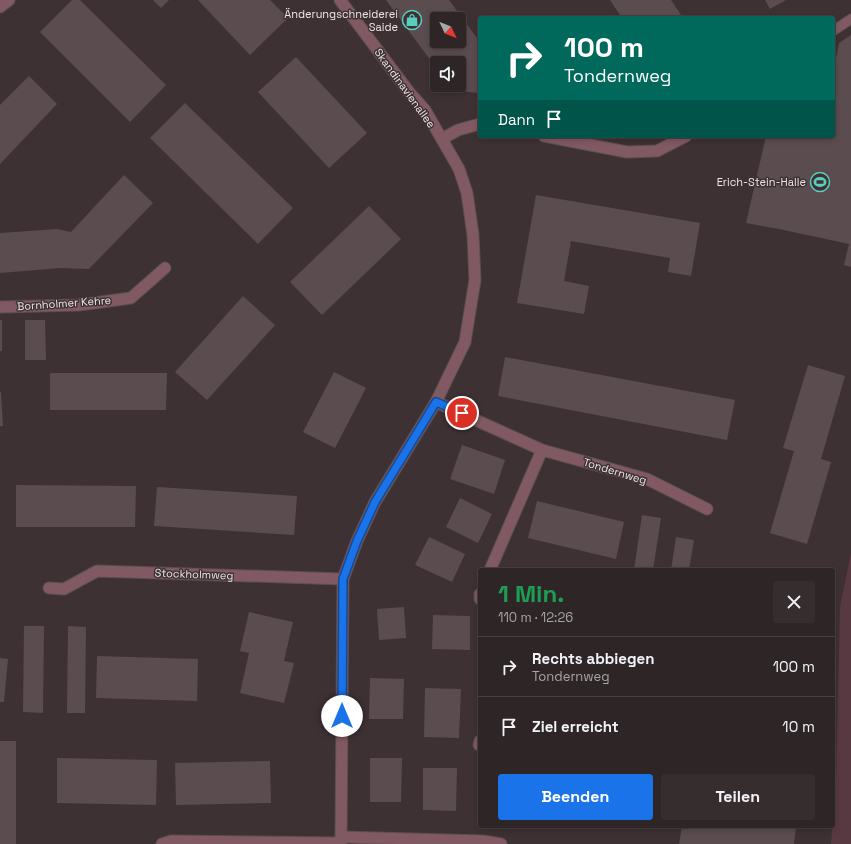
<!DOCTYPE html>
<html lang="de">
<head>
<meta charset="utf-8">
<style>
	body { margin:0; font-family:"Space Grotesk",sans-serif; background:#362d2f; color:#f1f3f6; height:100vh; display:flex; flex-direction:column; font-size:15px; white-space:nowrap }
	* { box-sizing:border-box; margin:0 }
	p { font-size:13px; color:#a7a5a7 }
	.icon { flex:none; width:22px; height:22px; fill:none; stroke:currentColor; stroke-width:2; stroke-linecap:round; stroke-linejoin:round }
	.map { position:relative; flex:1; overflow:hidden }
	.side { position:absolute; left:478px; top:568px; width:357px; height:260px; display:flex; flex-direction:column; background:#2e2527; border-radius:4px; box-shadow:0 2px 6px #0003,0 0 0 1px #494244 }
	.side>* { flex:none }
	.top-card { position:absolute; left:478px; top:16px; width:357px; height:122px; border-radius:4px; box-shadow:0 2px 6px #0003,0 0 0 1px #494244; background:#00695c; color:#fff; overflow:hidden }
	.needle { width:26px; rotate:133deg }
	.buttons { position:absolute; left:430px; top:12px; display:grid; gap:8px }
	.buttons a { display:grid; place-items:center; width:36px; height:36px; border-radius:4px; background:#2e2527; box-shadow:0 2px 6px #0003,0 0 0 1px #494244; font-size:20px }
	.pin { position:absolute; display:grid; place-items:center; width:34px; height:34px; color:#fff; margin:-17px; border:2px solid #fff; border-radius:50%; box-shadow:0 1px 4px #0007 }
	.me { position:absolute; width:44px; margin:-22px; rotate:0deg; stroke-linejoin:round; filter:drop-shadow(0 0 3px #0008) }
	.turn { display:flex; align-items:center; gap:14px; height:84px; padding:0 20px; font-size:18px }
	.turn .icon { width:52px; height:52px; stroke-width:2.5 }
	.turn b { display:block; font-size:28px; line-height:34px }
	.then { display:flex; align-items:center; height:38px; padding:0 20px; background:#0003; gap:8px; font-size:15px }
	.round { display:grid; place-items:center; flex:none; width:42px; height:42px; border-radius:4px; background:#362d2f }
	.headline { display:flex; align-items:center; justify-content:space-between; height:68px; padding:0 20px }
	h1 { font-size:24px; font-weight:600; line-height:30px; color:#1e9e55 }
	.cta { display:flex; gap:8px; margin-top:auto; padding:8px 20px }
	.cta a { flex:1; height:46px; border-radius:4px; background:#1a73e8; color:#fff; font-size:16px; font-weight:600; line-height:46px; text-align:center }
	.cta a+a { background:#362d2f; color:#f1f3f6 }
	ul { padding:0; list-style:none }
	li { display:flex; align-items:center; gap:12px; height:60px; padding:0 20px; border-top:1px solid #494244 }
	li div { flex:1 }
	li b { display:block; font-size:15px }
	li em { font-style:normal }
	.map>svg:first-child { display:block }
	.green { fill:#593941 }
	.building { fill:#5a4c4f; fill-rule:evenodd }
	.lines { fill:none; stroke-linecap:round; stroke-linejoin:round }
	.service-casing { stroke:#5a4e51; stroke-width:11 }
	.minor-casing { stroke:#5a4e51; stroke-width:13 }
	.service { stroke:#815963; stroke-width:9 }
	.minor { stroke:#815963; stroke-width:11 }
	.route-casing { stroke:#114b97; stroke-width:10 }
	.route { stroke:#1a73e8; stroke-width:7 }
	.labels { text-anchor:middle; stroke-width:3; stroke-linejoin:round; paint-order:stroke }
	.poi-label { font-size:11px; fill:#efe6e8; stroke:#3e3134; text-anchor:end }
	.street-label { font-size:11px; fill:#efe6e8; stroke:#3e3134 }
</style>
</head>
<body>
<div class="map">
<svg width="851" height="844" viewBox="0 0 851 844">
	<rect width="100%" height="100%" fill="#3e3134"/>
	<polygon class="green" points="851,553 851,844 831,844 836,780 840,607"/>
	<g class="building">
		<polygon points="72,0 80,0 166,85 130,122 40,32"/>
		<polygon points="153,0 169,0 161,8"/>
		<polygon points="198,0 270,0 288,18 250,55"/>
		<path d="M386,0h63l31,42v51l-13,-1 -8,-11v-18h-13l-3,-5 -9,7zM437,19h22v22h-22z"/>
		<polygon points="610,0 671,0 683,18 622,18"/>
		<polygon points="765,0 786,0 770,9"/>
		<polygon points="851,35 851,267 844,265 849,244 779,229 746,223 766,136 833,136 833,58 836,58 839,43"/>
		<polygon points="296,57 367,133 329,168 258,92"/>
		<polygon points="29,76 57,104 0,164 0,105"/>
		<polygon points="185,103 293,208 258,244 150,138"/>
		<polygon points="124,175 153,203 89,269 60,268 0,273 0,233 57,229 71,232"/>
		<polygon points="536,195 700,223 691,276 668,272 670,258 571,241 564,281 589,286 584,314 517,303"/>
		<polygon points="369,206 401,239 322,315 290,282"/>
		<polygon points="243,296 275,325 207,400 175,372"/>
		<rect x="0" y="320" width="2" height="31"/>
		<polygon points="25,320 45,320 46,360 25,360"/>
		<polygon points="505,357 735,400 727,440 498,396"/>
		<polygon points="808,365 845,376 821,459 831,462 807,544 770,533 794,451 783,448"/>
		<polygon points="334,372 366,388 335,448 303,432"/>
		<polygon points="50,373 167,373 166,410 50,410"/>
		<polygon points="0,392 1,392 3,426 0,426"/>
		<polygon points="462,445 505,460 494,494 450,479"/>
		<polygon points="16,485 136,486 135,527 16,527"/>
		<polygon points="157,487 297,496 294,535 154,526"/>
		<polygon points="460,498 492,514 478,543 446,527"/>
		<polygon points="537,501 624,522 616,559 528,538"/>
		<polygon points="642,515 661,518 653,570 634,570"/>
		<polygon points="429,537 465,554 452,582 415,565"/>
		<polygon points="676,537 694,540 689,570 671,570"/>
		<polygon points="404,607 406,638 379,640 377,609"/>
		<polygon points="249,612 293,622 284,661 294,663 284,703 240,693 249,653 240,651"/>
		<polygon points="433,615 470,616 470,650 432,649"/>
		<polygon points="24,626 44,626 43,713 23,712"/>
		<polygon points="68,626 86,627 85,713 67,713"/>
		<polygon points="97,656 198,659 197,701 96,698"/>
		<polygon points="0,658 8,659 4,702 0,702"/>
		<polygon points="370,678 404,679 403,719 369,719"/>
		<polygon points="425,688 461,689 459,738 424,737"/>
		<rect x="0" y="741" width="16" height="103"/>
		<polygon points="57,758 157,760 156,805 57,803"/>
		<polygon points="370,758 402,758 401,802 370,802"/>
		<polygon points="270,761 271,803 176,805 175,763"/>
		<polygon points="423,768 457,768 456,811 423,810"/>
		<polygon points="682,826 796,826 794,844 679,844"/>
	</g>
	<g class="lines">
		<g class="service-casing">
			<polyline id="service" points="833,31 851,19"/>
		</g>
		<g class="minor-casing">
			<g id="minor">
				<polyline points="340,0 409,92 425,110 459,169 467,193 473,235 475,280 465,342 436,402 375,502 357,541 343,579 341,844"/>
				<polyline points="0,7 9,0"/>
				<polyline points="544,136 627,152 657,151 686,136"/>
				<polyline points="442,139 458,130 480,124"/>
				<polyline points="0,307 79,305 131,298 165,268"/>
				<polyline points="436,402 542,450 647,479 707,509"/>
				<polyline points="490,570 542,450"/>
				<polyline points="49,588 64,589 97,571 343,579"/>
				<polyline points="480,594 480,599"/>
				<polyline points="479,745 480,741"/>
				<polyline points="341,837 483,841 501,844"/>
				<polyline points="162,844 171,841 341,843"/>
			</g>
		</g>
		<use href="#service" class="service"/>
		<use href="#minor" class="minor"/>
	</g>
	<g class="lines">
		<g class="route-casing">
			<polyline id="route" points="342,716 343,579 357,541 375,502 436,402 462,413"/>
		</g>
		<use href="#route" class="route"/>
	</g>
	<defs>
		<g id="shop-ring" transform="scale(1)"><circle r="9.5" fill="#3e3134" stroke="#5acebd" stroke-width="1.5"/><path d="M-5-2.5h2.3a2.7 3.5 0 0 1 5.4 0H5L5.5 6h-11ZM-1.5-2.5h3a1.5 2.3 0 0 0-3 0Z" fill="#5acebd"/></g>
		<g id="stadium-ring" transform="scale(1)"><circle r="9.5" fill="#3e3134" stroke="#5acebd" stroke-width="1.5"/><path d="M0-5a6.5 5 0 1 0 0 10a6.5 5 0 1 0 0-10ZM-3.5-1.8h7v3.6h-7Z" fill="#5acebd"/></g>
	</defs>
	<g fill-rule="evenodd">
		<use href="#shop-ring" x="412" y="20"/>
		<use href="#stadium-ring" x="820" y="182"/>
	</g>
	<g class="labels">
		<g class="poi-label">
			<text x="398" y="18">Änderungschneiderei<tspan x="398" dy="13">Saide</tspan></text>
			<text x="806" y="186">Erich-Stein-Halle</text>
		</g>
		<g class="street-label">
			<text transform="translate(405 88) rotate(54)" y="4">Skandinavienallee</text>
			<text transform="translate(64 303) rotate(-4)" y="4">Bornholmer Kehre</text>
			<text transform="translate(615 471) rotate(17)" y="4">Tondernweg</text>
			<text transform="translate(194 574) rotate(2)" y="4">Stockholmweg</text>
		</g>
	</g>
</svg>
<div class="buttons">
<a><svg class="needle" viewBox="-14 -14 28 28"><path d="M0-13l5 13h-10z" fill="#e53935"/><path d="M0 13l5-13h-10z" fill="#a7a5a7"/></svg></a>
<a><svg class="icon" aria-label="sound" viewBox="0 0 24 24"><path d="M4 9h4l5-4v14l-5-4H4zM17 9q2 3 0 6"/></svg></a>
</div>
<div class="pin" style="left:462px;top:413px;background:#d93025"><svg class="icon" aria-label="arrive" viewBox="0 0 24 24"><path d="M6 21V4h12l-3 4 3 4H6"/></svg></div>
<svg class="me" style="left:342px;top:716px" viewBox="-20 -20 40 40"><circle r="19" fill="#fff"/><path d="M0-13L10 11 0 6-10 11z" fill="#1a73e8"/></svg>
<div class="top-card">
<div class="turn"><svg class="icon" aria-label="right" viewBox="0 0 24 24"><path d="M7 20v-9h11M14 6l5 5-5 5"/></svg><div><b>100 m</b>Tondernweg</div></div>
<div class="then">Dann<svg class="icon" aria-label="arrive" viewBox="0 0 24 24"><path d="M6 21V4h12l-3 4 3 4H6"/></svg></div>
</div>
<section class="side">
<div class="headline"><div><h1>1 Min.</h1><p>110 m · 12:26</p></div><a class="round"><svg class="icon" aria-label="close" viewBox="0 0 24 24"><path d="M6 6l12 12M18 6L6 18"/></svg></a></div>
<ul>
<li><svg class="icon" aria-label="right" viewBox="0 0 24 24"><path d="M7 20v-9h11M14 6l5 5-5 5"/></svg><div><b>Rechts abbiegen</b><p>Tondernweg</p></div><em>100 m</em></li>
<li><svg class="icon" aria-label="arrive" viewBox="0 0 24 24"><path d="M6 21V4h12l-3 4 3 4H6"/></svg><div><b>Ziel erreicht</b></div><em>10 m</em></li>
</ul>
<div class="cta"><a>Beenden</a><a>Teilen</a></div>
</section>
</div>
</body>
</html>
